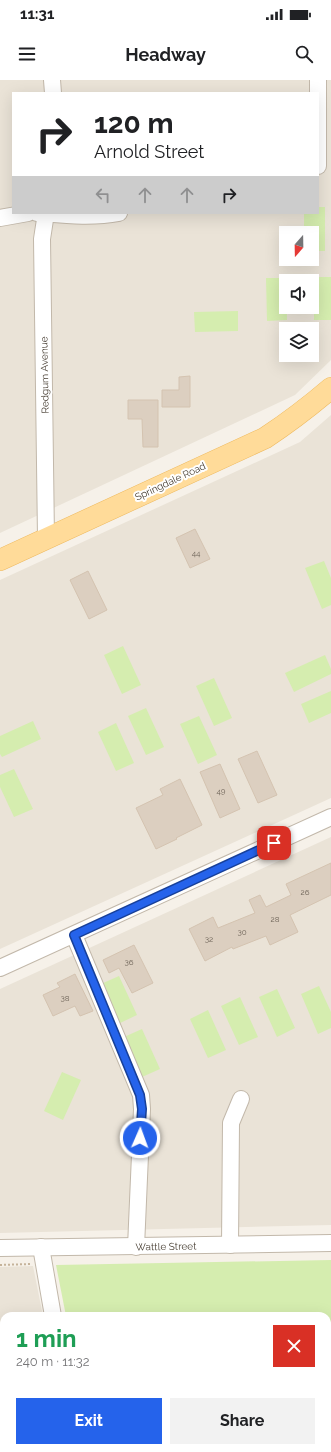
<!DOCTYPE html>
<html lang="en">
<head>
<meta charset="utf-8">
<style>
	body { margin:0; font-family:Raleway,sans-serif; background:#f2f2f2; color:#202124; height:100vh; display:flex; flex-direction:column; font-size:15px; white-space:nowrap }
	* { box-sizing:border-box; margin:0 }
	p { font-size:13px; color:#757577 }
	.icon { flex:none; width:22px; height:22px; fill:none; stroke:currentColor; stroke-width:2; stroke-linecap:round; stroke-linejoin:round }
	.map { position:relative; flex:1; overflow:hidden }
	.details { position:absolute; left:0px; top:1232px; width:331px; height:140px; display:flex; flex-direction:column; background:#fff; border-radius:12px 12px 0 0; box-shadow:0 4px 16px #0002 }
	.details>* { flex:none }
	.top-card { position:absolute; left:12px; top:12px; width:307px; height:122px; border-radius:0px; box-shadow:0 4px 16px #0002; background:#fff; color:#202124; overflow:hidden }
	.needle { width:26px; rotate:200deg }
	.controls { position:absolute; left:279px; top:146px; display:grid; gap:8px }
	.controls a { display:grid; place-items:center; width:40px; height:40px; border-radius:0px; background:#fff; box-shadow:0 4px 16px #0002; font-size:20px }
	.pin { position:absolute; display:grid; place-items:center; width:34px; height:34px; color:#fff; margin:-17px; border-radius:8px; box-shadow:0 2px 6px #0006 }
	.me { position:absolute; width:44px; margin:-22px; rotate:2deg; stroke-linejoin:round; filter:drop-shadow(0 0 3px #0008) }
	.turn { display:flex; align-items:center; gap:14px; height:84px; padding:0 16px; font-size:18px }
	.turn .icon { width:52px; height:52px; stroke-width:2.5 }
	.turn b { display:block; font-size:28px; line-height:34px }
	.lanes { display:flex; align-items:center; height:38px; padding:0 16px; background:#0003; justify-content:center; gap:20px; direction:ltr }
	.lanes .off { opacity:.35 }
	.round { display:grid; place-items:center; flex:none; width:42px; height:42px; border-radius:0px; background:#f2f2f2 }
	.head { display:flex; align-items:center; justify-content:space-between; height:68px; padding:0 16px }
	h1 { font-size:24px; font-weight:700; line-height:30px; color:#1e9e55 }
	.action { display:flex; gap:8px; margin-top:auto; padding:8px 16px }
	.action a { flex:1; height:46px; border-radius:0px; background:#2563eb; color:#fff; font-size:16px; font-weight:700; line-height:46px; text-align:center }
	.action a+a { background:#f2f2f2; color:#202124 }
	.status { display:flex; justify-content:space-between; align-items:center; height:28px; padding:0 20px; background:#fff; direction:ltr }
	.status svg { height:11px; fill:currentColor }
	header { display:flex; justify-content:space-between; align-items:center; height:52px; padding:0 16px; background:#fff; font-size:18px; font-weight:700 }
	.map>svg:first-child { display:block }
	.residential { fill:#eae3d7; fill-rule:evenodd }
	.green { fill:#d5edaf }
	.building { fill:#dccfc0; stroke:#d4c3b0 }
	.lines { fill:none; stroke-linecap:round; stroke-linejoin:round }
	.minor-casing { stroke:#c2b8aa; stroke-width:18 }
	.major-casing { stroke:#eeb95e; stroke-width:22 }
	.path { stroke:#c5b39a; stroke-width:2; stroke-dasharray:2 2; stroke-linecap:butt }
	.minor { stroke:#fff; stroke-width:16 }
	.major { stroke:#ffdb99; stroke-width:21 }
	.route-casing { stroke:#184099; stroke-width:10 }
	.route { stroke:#2563eb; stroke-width:7 }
	.labels { text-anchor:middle; stroke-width:4; stroke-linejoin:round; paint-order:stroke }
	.number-label { font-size:8px; fill:#6e6458 }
	.street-label { font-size:10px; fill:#4a4136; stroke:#fff }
</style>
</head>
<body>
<div class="status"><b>11:31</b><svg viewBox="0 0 49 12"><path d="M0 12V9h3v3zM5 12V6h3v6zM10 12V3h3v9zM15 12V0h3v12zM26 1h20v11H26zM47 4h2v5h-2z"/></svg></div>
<header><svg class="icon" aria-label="menu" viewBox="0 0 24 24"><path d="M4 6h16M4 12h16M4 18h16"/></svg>Headway<svg class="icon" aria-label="search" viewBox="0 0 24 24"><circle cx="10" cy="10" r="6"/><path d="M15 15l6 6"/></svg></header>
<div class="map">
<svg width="331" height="1372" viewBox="0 0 331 1372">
	<rect width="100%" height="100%" fill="#f6f1e9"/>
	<g class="residential">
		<path d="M0,0h331v280l-36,35 -295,138zM13,13h305v120h-305zM286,153h26v26h-26zM286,201h26v26h-26zM286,249h26v26h-26z"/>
		<polygon points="331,335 331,718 0,869 0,500 300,362"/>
		<polygon points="331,757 331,1145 0,1153 0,909"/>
		<polygon points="33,1186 43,1236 4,1236 4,1368 68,1368 68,1372 0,1372 0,1187"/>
		<polygon points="179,1368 179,1372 91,1372 92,1369"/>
	</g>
	<g class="green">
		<polygon points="318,127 325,127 325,171 312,171 312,153 304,153 304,133 318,133"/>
		<rect x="314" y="197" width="17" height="43"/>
		<polygon points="266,198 286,198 287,240 267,241"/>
		<polygon points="238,231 238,251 195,252 194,232"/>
		<polygon points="324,481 331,498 331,525 322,529 305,488"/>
		<polygon points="123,566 141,605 122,614 104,575"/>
		<polygon points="325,575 331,589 331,594 294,612 285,593"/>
		<polygon points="214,598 232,638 214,646 196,606"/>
		<polygon points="331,611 331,633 309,643 301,624"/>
		<polygon points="146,628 164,667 146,675 128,636"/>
		<polygon points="199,636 217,675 198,684 180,644"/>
		<polygon points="33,641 41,659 2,677 0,674 0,656"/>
		<polygon points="116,643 134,683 116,691 98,652"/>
		<polygon points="14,689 33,729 14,737 0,707 0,695"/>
		<polygon points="119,896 137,935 118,944 101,904"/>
		<polygon points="319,906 331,932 331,948 318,954 301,914"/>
		<polygon points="277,909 295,948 277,957 259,917"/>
		<polygon points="240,917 258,957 239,965 221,926"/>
		<polygon points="208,930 226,970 208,978 190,939"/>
		<polygon points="142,949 160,989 142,997 124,957"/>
		<polygon points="62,992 81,1000 63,1040 44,1031"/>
		<polygon points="331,1180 331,1284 327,1296 327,1236 66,1236 56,1185"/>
		<rect x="179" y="1368" width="127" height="4"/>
	</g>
	<g class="building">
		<polygon points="190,296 190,327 162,327 162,310 179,310 179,297"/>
		<polygon points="128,320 158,320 158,367 143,367 142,339 128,339"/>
		<polygon points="195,449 210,479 190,488 176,458"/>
		<polygon points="88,491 107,530 89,539 70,500"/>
		<polygon points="257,671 277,715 258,723 238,679"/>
		<polygon points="220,684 240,729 220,738 200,692"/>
		<polygon points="180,699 202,745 176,758 177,759 156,769 136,728 163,715 160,709"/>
		<polygon points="331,783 331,815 290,835 298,852 270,865 266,856 233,869 232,867 205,881 189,849 213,837 218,848 255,833 249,820 260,815 266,827 291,815 286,804"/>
		<polygon points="134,865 153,903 132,913 119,888 109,893 103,880"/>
		<polygon points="75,894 93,931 80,936 75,926 53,936 43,915 60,907 57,903"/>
	</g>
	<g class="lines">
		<g class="minor-casing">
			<g id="minor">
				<polyline points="52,0 53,13"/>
				<polyline points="318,0 318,86"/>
				<path d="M37,133c27,2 55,5 82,0"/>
				<polyline points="46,133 42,159 46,458"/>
				<polyline points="0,138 28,133"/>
				<polyline points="74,855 141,1015 142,1029 136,1167"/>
				<polyline points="0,888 331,737"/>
				<polyline points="230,1165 231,1043 241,1019"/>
				<polyline points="41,1167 53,1236"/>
				<polyline points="0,1168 331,1163"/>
				<polyline points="327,1363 331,1343"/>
				<polyline points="75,1372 75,1368"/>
			</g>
		</g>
		<g class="major-casing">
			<path id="major" d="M0,480l265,-122c24,-16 45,-32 66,-50"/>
		</g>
		<polyline class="path" points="0,1185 31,1184"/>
		<use href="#minor" class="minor"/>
		<use href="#major" class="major"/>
	</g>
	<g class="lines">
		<g class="route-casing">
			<polyline id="route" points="140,1058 142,1029 140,1015 74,855 274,763"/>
		</g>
		<use href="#route" class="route"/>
	</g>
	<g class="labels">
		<g class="number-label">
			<text x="196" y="476">44</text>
			<text x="221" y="714">49</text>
			<text x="305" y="815">26</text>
			<text x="275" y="842">28</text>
			<text x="242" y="855">30</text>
			<text x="209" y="862">32</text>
			<text x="129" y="885">36</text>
			<text x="65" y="921">38</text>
		</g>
		<g class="street-label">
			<text transform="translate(44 295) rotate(-91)" y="4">Redgum Avenue</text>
			<text transform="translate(170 401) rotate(-25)" y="4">Springdale Road</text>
			<text transform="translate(166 1166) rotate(-1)" y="4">Wattle Street</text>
		</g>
	</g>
</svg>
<div class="controls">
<a><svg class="needle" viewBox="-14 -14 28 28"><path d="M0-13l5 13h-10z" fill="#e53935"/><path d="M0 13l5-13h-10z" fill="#757577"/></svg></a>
<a><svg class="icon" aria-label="sound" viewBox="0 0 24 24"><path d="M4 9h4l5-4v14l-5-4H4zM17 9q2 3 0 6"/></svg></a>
<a><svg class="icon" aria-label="layers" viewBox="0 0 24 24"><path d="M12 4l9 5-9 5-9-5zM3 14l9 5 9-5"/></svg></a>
</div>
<div class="pin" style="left:274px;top:763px;background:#d93025"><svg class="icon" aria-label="arrive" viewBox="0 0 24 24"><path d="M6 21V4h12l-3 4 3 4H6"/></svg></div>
<svg class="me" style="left:140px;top:1058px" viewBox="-20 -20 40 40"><circle r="17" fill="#2563eb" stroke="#fff" stroke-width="3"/><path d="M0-11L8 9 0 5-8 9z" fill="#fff"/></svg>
<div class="top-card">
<div class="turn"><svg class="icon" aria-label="right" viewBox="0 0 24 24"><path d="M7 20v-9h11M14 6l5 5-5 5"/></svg><div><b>120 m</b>Arnold Street</div></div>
<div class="lanes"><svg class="icon off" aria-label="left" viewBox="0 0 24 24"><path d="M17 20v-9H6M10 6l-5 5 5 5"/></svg><svg class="icon off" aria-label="ahead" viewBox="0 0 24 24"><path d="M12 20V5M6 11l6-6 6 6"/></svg><svg class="icon off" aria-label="ahead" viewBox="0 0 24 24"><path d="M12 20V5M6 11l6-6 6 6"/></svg><svg class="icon" aria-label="right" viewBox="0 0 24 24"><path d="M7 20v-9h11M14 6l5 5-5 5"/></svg></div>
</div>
<section class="details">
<div class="head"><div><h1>1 min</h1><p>240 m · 11:32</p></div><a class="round" style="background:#d93025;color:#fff"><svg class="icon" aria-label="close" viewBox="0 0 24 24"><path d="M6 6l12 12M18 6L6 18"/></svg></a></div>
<div class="action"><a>Exit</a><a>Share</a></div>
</section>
</div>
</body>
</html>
